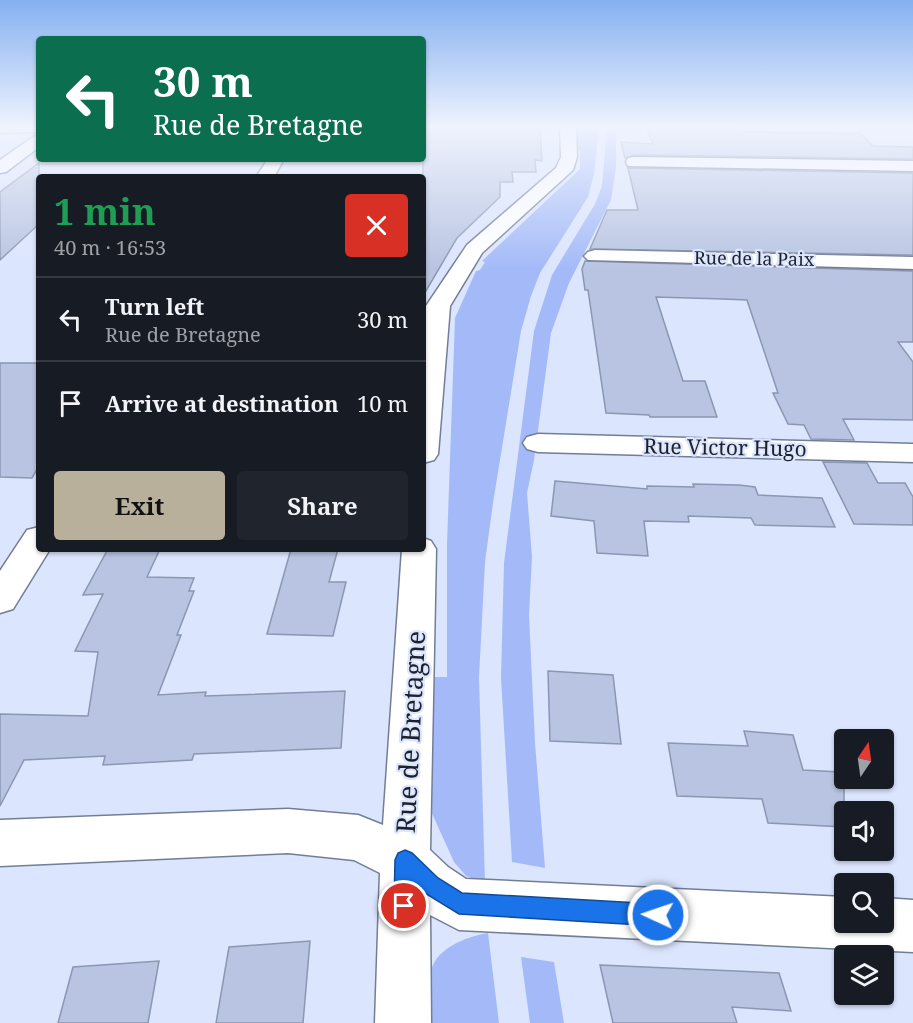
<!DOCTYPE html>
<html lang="en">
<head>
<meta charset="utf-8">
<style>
	body { margin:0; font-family:"Noto Serif",serif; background:#20242c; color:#f1f3f6; height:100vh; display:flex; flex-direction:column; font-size:22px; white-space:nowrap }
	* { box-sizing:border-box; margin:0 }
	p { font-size:20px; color:#9ea1a6 }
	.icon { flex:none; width:33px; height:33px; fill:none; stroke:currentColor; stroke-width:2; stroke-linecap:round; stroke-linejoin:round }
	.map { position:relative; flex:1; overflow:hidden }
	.sheet { position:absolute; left:36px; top:174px; width:390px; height:378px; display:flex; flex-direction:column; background:#171b24; border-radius:6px; box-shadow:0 2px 4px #0004 }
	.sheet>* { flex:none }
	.banner { position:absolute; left:36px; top:36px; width:390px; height:126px; border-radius:6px; box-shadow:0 2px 4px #0004; background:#0b6e4f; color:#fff; overflow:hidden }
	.needle { width:39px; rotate:13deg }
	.buttons { position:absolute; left:834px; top:729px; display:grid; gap:12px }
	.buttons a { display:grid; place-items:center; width:60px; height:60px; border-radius:6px; background:#171b24; box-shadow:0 2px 4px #0004; font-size:30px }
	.pin { position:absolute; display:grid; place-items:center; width:51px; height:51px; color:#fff; margin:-26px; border:3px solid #fff; border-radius:50%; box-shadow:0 2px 6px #0007 }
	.me { position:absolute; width:66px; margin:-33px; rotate:273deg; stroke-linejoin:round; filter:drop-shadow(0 0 4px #0008) }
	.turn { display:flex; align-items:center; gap:21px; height:126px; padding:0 18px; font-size:27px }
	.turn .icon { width:78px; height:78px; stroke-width:2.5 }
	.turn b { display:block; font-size:42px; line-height:51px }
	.round { display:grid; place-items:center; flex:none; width:63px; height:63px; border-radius:6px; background:#20242c }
	.summary { display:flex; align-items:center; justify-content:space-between; height:102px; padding:0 18px }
	h1 { font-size:36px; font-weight:700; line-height:45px; color:#1e9e55 }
	.primary-button { display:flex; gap:12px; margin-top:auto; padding:12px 18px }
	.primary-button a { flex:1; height:69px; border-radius:6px; background:#b9b09c; color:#111; font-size:24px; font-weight:700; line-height:69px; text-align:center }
	.primary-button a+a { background:#20242c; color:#f1f3f6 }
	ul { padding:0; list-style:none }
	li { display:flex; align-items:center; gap:18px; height:84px; padding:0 18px; border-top:2px solid #363941 }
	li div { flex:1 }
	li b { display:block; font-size:22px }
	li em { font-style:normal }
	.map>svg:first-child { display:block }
	.green { fill:#a4baf8 }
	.building { fill:#b8c4e1; stroke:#8b96b1; stroke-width:1.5 }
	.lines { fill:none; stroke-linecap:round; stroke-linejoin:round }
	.minor-casing { stroke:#727d97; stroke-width:3 }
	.minor { fill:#fff; fill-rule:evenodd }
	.route { fill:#1a73e8; stroke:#114b97; stroke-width:1.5 }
	.labels { text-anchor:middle; stroke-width:4.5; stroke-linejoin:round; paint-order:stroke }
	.far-street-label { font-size:18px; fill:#1d212c; stroke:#dbe5fd }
	.street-label { font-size:21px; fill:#1d212c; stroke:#dbe5fd }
	.near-street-label { font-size:26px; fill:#1d212c; stroke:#dbe5fd }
</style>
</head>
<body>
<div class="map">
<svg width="913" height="1023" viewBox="0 0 913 1023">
	<rect width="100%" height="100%" fill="#dbe5fd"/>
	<g class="green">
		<polygon points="574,126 599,126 594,174 588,197 540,273 531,296 521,331 493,503 485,562 479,677 485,883 466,876 454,862 430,809 431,677 447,677 447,544 455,318 476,271 480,270 485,262 482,261 580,169 580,150 573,149"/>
		<polygon points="607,126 616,126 616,167 611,200 569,283 551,333 534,460 527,493 532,557 529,615 535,743 545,868 512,862 501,678 504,563 534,331 552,275 595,204 602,186"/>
		<path d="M488,933l11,90h-69c0,-15 -3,-33 0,-48 4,-27 36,-38 58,-42z"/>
		<polygon points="521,957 554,962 564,1023 530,1023"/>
	</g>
	<g class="building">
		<polygon points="423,126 540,126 542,161 535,160 536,172 512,172 513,182 500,182 500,197 457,238 423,296"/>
		<polygon points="646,127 737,127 740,132 860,133 873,146 913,147 913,159 634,155 625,158 621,142 653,144"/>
		<polygon points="39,163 39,224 0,260 0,192"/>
		<polygon points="628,168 913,173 913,255 590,249 607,210 638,210"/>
		<polygon points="585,261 913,271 913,342 898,342 913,362 913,420 843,419 854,440 811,439 804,425 788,424 773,393 778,393 747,300 723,299 656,297 683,381 705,381 717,417 650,417 649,415 606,413 588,290 585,290 582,269"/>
		<polygon points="0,363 39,363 39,466 32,478 0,477"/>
		<polygon points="823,462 867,463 878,483 905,483 913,497 913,525 854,524"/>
		<polygon points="555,481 647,489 647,486 694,487 693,484 739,485 755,487 758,495 822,498 835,527 755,525 751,518 688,516 689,522 644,521 648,556 597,553 594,521 551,516"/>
		<polygon points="108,549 160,549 147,577 194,578 189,591 194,591 177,635 181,635 158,695 206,692 205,696 345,691 341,748 194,754 192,760 103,765 105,756 24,760 0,806 0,714 88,716 98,652 75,651 103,594 83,595"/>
		<polygon points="291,549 338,549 329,582 346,582 333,636 267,634"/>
		<polygon points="548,671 613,675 621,744 550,741"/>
		<polygon points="744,731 793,735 803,770 840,772 844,785 844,827 768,823 762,799 677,796 668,743 748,746"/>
		<polygon points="310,941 303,1023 216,1023 229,947"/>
		<polygon points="159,961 148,1023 58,1023 73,967"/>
		<polygon points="600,965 779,973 791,1011 732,1007 737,1023 613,1023"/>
	</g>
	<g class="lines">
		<g class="minor-casing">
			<g id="minor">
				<polygon points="0,126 39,126 39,132 0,133"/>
				<polygon points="560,126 576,126 577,157 573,170 482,253 450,306 438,454 434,460 423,463 423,332 426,306 467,245 556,168 561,157"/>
				<polygon points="39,135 39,147 6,172 0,173 0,160 33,137"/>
				<polygon points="634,157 913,161 913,171 628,166 626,162 628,158"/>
				<polygon points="268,159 284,159 274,177 256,177"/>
				<polygon points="595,250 913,257 913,269 588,260 584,256 588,252"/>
				<polygon points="538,434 913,444 913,462 538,452 527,449 523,443 527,437"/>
				<polygon points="39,527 39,549 50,549 13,609 0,613 0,571 27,530"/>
				<polygon points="423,538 431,541 436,549 430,850 448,867 466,879 844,897 844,922 884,922 884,898 913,900 913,952 459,930 430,915 431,1023 375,1023 380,873 354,860 288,853 0,866 0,820 288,809 358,815 383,825 402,549 423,549"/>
			</g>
		</g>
		<use href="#minor" class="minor"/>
	</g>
	<linearGradient id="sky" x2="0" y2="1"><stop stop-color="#84b0f0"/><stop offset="0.47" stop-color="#eff3fe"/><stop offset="1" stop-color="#eff3fe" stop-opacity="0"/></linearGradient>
	<rect width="913" height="269" fill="url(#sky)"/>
	<polygon class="route" points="405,850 412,853 438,878 462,893 658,904 665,907 668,915 665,923 658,926 459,914 423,892 415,884 415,906 412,914 404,917 397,914 394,906 395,860 398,853"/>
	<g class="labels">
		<g class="far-street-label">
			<text transform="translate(754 259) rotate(1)" y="6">Rue de la Paix</text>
		</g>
		<g class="street-label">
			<text transform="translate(725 448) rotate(1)" y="7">Rue Victor Hugo</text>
		</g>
		<g class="near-street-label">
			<text transform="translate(411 732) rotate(-87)" y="9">Rue de Bretagne</text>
		</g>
	</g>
</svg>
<div class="buttons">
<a><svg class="needle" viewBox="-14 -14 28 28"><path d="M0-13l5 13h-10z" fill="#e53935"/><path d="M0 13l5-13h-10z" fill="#9ea1a6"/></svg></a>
<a><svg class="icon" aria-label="sound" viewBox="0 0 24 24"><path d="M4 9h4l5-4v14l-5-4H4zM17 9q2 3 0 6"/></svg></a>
<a><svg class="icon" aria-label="search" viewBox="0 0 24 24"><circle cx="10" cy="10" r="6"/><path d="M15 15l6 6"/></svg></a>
<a><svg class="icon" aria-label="layers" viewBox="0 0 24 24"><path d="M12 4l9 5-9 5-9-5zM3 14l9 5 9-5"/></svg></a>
</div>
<div class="pin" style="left:404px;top:906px;background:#d93025"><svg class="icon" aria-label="arrive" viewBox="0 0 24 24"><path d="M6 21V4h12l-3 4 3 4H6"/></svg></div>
<svg class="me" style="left:658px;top:915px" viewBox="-20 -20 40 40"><circle r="17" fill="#1a73e8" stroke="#fff" stroke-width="3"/><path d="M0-11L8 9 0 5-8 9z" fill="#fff"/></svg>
<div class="banner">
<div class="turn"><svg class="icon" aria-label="left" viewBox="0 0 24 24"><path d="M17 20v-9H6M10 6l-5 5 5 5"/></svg><div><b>30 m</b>Rue de Bretagne</div></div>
</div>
<section class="sheet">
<div class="summary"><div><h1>1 min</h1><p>40 m · 16:53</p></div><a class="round" style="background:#d93025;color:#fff"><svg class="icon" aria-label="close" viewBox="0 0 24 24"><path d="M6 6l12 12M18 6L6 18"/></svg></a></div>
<ul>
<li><svg class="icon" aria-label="left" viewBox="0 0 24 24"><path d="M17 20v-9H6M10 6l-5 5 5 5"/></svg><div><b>Turn left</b><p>Rue de Bretagne</p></div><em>30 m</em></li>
<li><svg class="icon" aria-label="arrive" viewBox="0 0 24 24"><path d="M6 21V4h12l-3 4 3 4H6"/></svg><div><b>Arrive at destination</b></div><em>10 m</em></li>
</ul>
<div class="primary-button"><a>Exit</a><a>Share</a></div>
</section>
</div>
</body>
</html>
